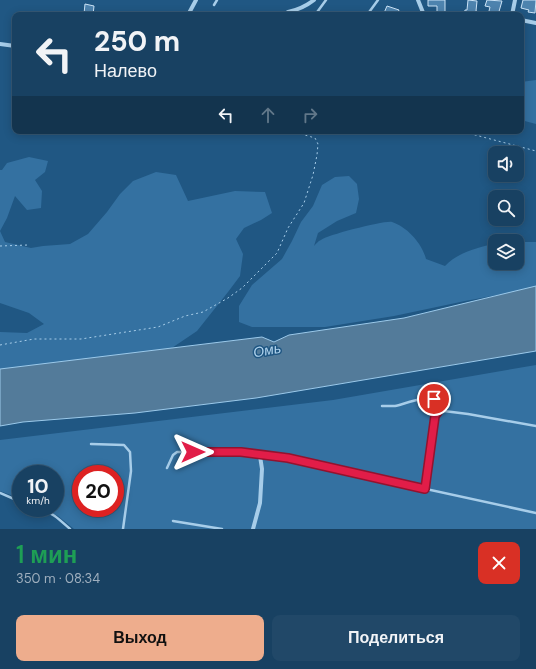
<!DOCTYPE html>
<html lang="ru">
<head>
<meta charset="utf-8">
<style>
	body { margin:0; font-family:"DM Sans",sans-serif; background:#214868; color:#f1f3f6; height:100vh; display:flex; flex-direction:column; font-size:15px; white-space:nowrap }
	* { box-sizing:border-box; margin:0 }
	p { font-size:13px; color:#9fafbe }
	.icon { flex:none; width:22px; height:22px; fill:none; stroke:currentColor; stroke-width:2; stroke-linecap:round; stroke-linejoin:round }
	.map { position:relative; height:529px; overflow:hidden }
	.drawer { display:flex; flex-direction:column; background:#184162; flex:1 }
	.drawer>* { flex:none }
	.top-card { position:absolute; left:12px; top:12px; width:512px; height:122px; border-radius:8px; box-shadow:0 2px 10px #0003,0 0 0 1px #365a77; background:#184162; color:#f1f3f6; overflow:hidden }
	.controls { position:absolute; left:488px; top:146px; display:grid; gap:8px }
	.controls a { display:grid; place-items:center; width:36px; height:36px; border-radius:8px; background:#184162; box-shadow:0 2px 10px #0003,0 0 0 1px #365a77; font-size:20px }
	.speed { position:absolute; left:12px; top:465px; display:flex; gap:8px; font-size:20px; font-weight:700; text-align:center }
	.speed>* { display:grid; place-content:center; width:52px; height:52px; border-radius:50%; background:#184162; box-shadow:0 2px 10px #0003,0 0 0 1px #365a77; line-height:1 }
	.speed small { font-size:10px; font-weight:400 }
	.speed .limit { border:6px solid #d22; background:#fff; color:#111 }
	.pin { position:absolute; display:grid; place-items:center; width:34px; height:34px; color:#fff; margin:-17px; border:2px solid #fff; border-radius:50%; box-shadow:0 1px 4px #0007 }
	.me { position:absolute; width:44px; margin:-22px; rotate:90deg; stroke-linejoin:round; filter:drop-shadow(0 0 3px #0008) }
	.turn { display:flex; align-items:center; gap:14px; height:84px; padding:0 16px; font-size:18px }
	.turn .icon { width:52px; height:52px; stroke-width:2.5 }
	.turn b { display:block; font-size:28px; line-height:34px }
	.lanes { display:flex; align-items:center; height:38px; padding:0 16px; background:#0003; justify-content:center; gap:20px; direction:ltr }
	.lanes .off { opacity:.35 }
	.round { display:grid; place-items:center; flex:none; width:42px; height:42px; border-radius:8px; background:#214868 }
	.headline { display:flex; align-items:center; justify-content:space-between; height:68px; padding:0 16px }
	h1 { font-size:24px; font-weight:600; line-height:30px; color:#1e9e55 }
	.button { display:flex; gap:8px; margin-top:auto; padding:8px 16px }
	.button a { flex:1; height:46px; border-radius:8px; background:#eead8d; color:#111; font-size:16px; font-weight:600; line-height:46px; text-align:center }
	.button a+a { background:#214868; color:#f1f3f6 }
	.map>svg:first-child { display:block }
	.green { fill:#3471a1; fill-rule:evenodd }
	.water { fill:#537b9a; stroke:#9bc9ea }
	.building { fill:#4d83ae; stroke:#cce4f7 }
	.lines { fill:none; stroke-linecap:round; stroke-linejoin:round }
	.path { stroke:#a7cde9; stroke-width:1; stroke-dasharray:2 3; stroke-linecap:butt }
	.service { stroke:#a7cde9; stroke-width:2.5 }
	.minor { stroke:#a7cde9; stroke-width:4 }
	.route-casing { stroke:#92132f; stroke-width:10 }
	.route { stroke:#e11d48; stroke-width:7 }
	.labels { text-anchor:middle; stroke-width:3; stroke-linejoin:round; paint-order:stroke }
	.water-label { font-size:14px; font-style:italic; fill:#b3d6f0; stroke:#205783 }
</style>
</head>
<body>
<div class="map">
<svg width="536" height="529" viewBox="0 0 536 529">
	<rect width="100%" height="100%" fill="#205783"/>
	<g class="green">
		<polygon points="536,80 536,124 521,120 521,82"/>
		<polygon points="29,157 48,161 45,172 35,180 42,191 41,208 27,210 15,196 7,218 0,231 5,242 31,248 43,246 70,244 88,234 107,212 120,194 133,181 156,172 176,175 188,201 235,191 265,192 272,213 261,220 244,228 236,239 243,254 240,276 228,292 197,331 157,358 0,373 0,332 27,333 44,324 29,313 0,303 0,170 2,170 7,163"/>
		<path d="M349,176l8,8 2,15 -3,14 -19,8 -19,12 -4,13c2,-2 4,-5 7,-6 6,-5 65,-20 71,-18 15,5 30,21 34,37l19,7c12,-13 33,-19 50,-22v19h22v-21h19v46l-71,13 -71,15 -69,11h-73l-13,-5v-16l13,-21 30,-26 10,-18 9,-19 12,-16 9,-21 13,-8z"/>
		<path d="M536,365v164h-462l-16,-13 -16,-8h13v-34h-34v25l-21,-8v-51l333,-40zM81,474h34v34h-34z"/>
	</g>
	<polygon class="water" points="536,286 536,351 256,398 135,413 23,422 0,426 0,369 262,337 274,342 289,335 404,318"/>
	<g class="building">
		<polygon points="428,0 445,0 445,15 437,15 437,6 428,6"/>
		<polygon points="468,0 477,1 476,11 479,12 479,15 464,15 465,10 467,10"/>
		<polygon points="487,0 502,1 498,15 488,15 490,7 485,6"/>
		<polygon points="523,0 536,0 535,13 528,12 529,10 521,8"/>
		<polygon points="85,4 94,6 93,15 84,14"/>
		<polygon points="387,6 399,10 397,15 391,15 384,13"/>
	</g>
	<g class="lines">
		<g class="path">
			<polyline points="460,131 536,151"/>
			<polyline points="0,246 28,245"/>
			<polyline points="0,345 34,339 81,339 158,327 185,316 203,312 228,298 242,288 277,253 288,228 304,203 313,175 317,155 318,144 315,138 298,133 297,131"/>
		</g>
		<g class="service">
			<polyline points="214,5 217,0"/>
			<polyline points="315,15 326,0"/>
			<polyline points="367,15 378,0"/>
			<path d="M382,406c4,0 9,0 13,0 10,-2 33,-12 42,-5v12l-2,3 -10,73"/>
			<polyline points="437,413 444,411 468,414 536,426"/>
			<polyline points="91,444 124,445 130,452 131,471 123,529"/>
			<polyline points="167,468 173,455 177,452 241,452 288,459 536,513"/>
			<polyline points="0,493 21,502"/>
			<path d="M39,508c13,4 21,12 31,21"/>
			<polyline points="173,521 222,529"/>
		</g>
		<g class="minor">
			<polyline points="418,0 424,15"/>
			<path d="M288,12c10,-2 17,-5 26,-12"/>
			<polyline points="188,15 196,0"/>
			<polyline points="512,15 515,0"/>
			<polyline points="521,20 536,23"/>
			<polyline points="0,44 15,46"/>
			<polyline points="253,529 260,503 262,469 260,456"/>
		</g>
	</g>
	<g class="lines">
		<g class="route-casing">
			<polyline id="route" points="193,452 241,452 288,458 425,489 435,416 438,412 437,401 434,399"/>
		</g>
		<use href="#route" class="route"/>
	</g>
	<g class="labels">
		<g class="water-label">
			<text transform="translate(267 350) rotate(-11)" y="5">Омь</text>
		</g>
	</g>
</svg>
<div class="controls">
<a><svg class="icon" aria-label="sound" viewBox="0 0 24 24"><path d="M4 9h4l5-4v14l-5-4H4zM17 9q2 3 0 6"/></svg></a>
<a><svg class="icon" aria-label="search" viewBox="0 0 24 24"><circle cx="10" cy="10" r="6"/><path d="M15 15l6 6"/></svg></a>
<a><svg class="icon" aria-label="layers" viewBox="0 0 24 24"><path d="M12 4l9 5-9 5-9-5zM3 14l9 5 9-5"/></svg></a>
</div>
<div class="speed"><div>10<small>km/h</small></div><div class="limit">20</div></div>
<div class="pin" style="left:434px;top:399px;background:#d93025"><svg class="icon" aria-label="arrive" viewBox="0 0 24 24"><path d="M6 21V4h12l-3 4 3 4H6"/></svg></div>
<svg class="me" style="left:193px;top:452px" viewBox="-20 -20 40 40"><path d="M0-17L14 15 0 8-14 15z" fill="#e11d48" stroke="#fff" stroke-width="4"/></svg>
<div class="top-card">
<div class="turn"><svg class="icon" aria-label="left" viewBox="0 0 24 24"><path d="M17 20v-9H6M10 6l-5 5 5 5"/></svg><div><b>250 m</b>Налево</div></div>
<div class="lanes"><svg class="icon" aria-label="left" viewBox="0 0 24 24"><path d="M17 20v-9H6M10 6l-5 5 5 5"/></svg><svg class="icon off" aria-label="ahead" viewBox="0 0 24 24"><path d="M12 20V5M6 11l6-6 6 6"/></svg><svg class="icon off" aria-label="right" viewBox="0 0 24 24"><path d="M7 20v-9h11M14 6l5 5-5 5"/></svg></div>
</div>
</div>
<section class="drawer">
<div class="headline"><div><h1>1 мин</h1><p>350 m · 08:34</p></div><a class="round" style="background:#d93025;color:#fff"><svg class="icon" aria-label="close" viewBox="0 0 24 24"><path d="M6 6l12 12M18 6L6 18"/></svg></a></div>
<div class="button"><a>Выход</a><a>Поделиться</a></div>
</section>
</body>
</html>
